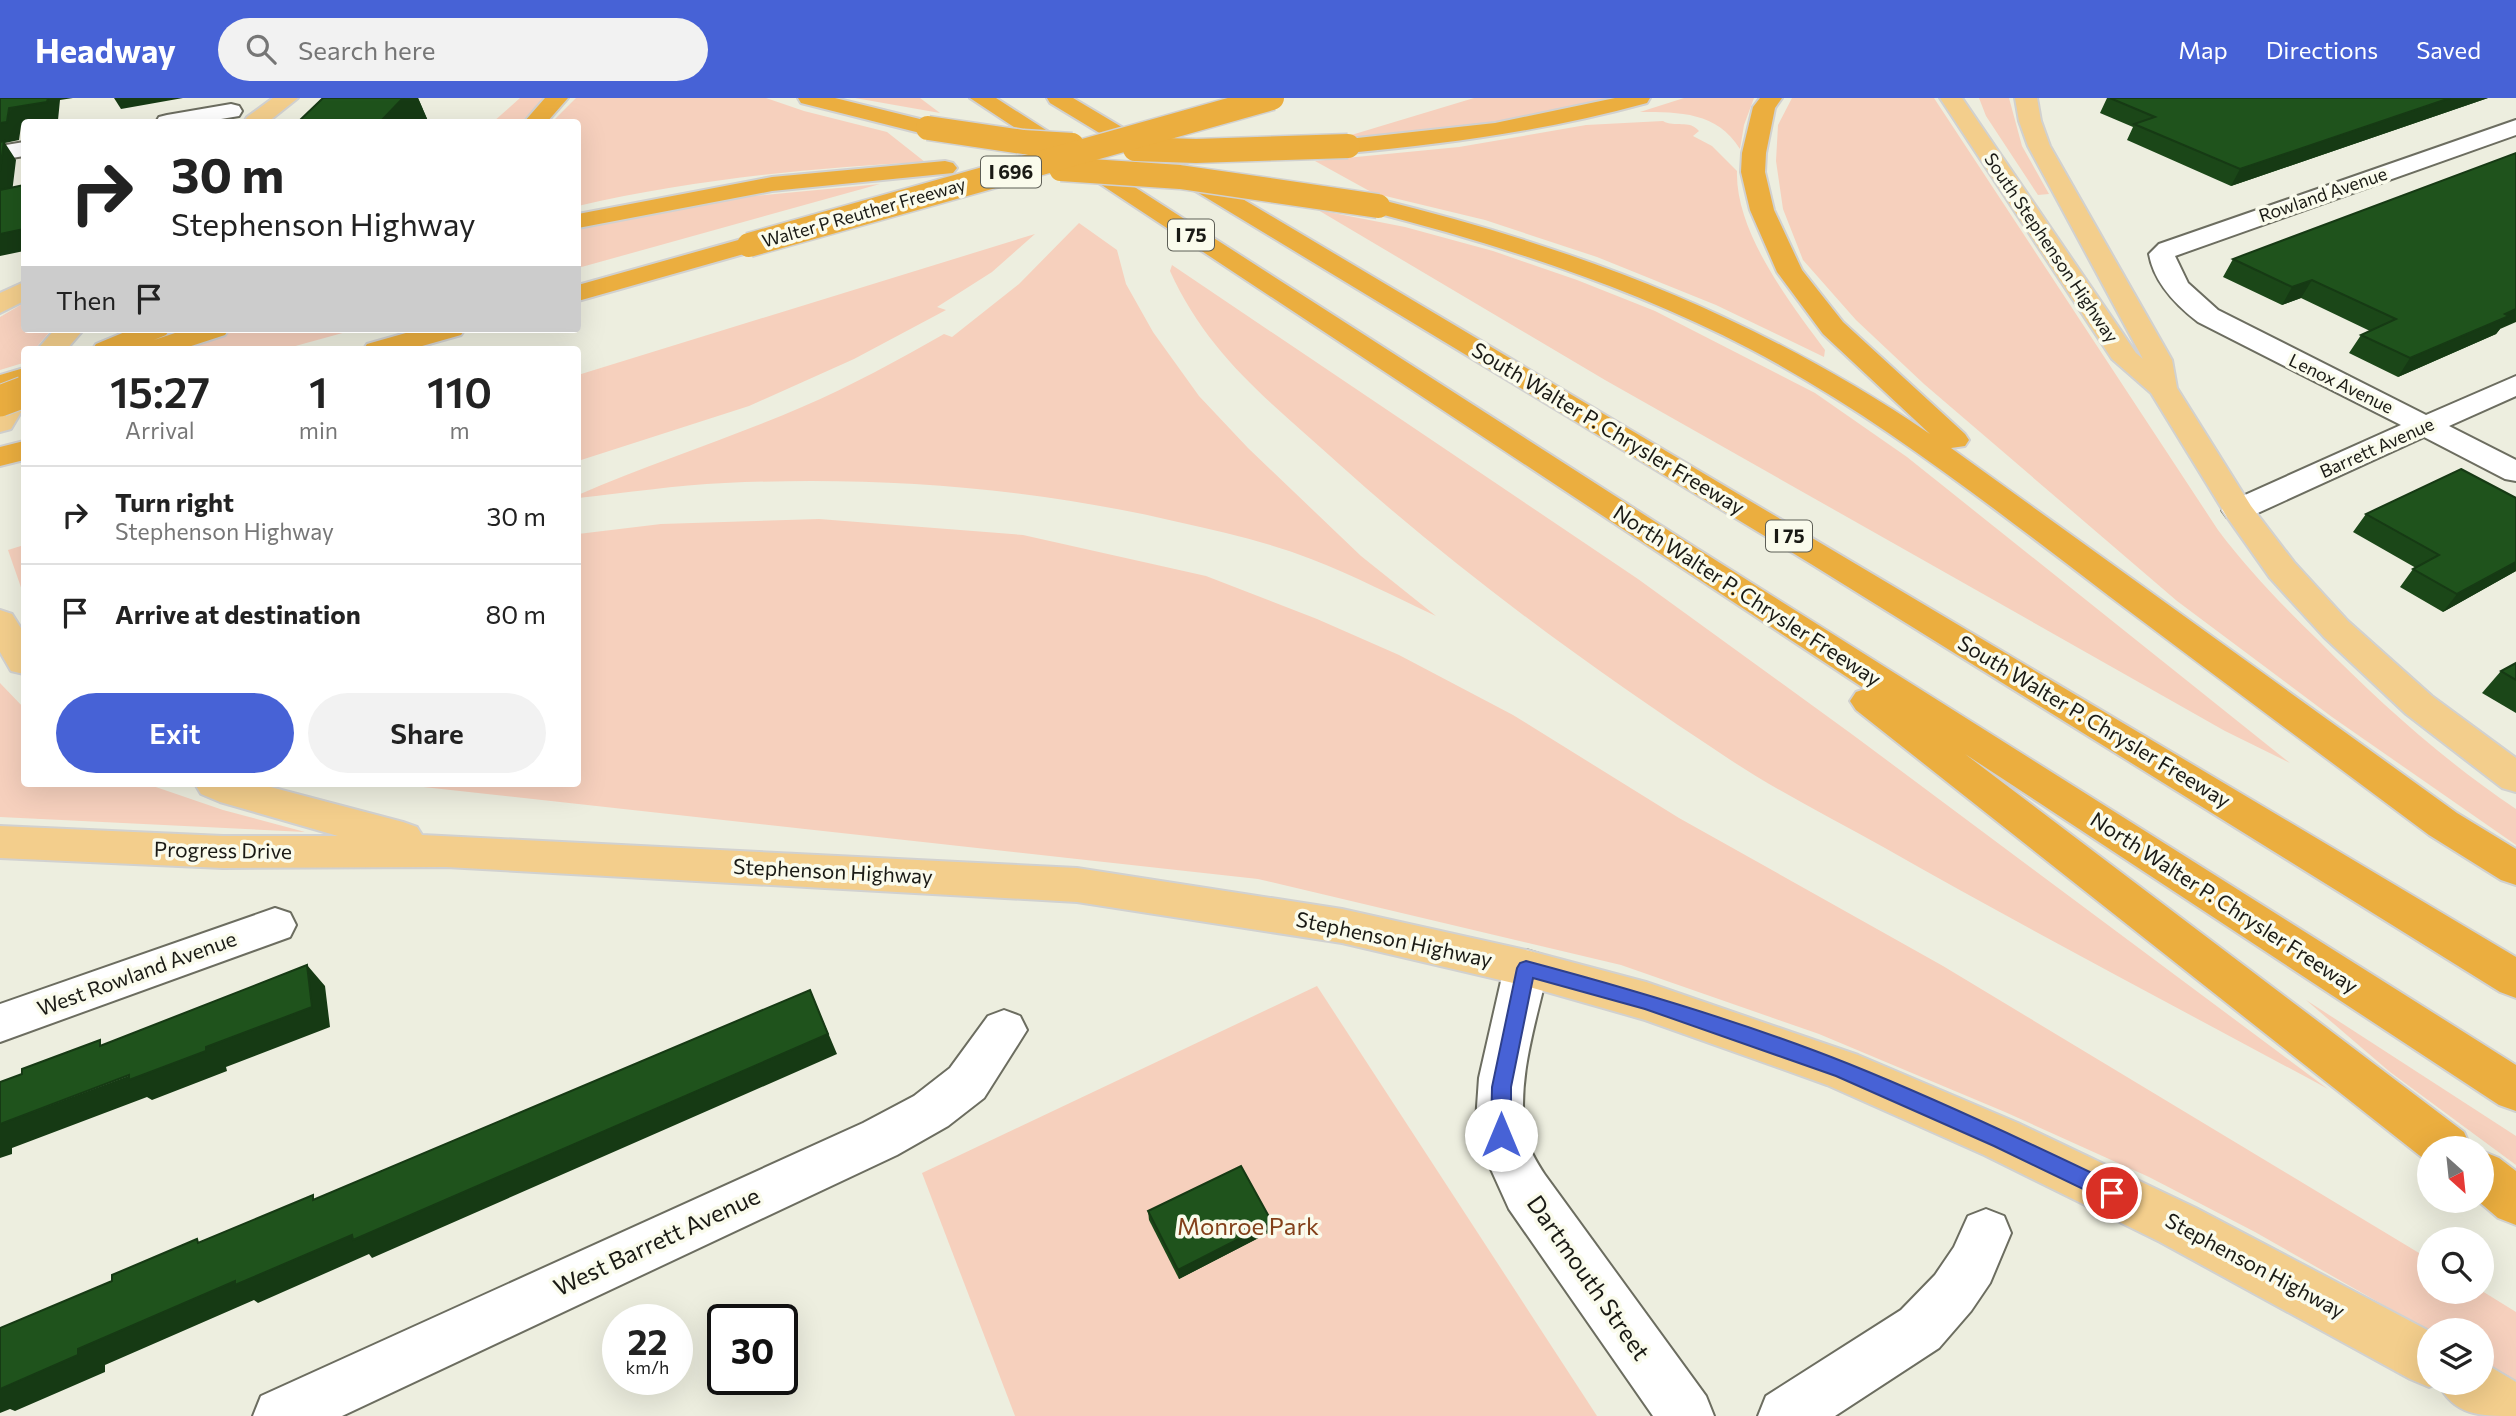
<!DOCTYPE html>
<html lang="en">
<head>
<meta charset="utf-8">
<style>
	body { margin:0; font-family:Commissioner,sans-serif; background:#f2f2f2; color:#222; height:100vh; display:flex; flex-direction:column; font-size:26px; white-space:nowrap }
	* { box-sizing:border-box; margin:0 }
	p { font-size:23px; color:#767676 }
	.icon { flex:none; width:38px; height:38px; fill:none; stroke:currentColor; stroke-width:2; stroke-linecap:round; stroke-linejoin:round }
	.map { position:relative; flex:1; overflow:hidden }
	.details { position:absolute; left:21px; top:248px; width:560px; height:441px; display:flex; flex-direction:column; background:#fff; border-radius:7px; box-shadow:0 7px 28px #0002 }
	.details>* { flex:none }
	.hud { position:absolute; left:21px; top:21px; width:560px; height:214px; border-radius:7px; box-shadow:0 7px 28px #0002; background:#fff; color:#222; overflow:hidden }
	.needle { width:46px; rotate:153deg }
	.controls { position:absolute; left:2417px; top:1038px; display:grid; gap:14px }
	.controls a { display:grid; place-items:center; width:77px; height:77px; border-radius:50%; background:#fff; box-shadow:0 7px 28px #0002; font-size:35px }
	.speed { position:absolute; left:602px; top:1206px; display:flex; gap:14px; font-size:35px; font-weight:700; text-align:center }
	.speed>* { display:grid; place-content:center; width:91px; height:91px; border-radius:50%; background:#fff; box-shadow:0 7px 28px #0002; line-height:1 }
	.speed small { font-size:18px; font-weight:400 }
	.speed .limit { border:4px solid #111; border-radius:10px; background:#fff; color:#111 }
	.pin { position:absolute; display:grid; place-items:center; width:60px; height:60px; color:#fff; margin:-30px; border:4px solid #fff; border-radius:50%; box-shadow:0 2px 7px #0007 }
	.me { position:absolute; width:77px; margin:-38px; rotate:0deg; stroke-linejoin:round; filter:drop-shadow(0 0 5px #0008) }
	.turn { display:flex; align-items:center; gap:24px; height:147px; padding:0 35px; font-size:32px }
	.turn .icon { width:91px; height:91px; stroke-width:2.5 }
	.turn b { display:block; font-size:49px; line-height:60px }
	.then { display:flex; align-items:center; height:66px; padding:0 35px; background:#0003; gap:14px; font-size:26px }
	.eta { display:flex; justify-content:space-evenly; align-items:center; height:119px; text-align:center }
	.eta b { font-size:42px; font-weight:600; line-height:49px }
	.primary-button { display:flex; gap:14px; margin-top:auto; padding:14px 35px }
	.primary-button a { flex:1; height:80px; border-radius:42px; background:#4762d6; color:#fff; font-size:28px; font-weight:600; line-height:80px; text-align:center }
	.primary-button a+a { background:#f2f2f2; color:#222 }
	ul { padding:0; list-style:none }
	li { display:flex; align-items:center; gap:21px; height:98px; padding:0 35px; border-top:2px solid #e0e0e0 }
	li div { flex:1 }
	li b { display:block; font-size:26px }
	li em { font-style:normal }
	header { display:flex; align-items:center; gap:42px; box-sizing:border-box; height:98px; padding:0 35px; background:#4762d6; color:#fff }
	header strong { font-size:33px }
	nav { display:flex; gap:38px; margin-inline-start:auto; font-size:24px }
	.search { width:490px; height:63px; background:#f2f2f2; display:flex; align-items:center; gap:18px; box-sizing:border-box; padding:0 24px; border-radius:38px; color:#767676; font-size:26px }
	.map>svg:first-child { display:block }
	.green { fill:#f6d0bd }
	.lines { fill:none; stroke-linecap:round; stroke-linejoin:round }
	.minor-casing { stroke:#6c6d60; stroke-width:4 }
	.major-casing { stroke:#d1d1d0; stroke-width:4 }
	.highway-casing { stroke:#d1d1d0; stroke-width:4 }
	.minor { fill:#fff; fill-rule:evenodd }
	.major { fill:#f3ce8c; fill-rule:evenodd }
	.highway { fill:#ebae3f; fill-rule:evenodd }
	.highway-bridge-far1-casing { stroke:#d1d1d0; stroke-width:27; stroke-linecap:butt }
	.highway-bridge-casing { stroke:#d1d1d0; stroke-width:33; stroke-linecap:butt }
	.highway-bridge-far1 { stroke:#ebae3f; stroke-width:24 }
	.highway-bridge { stroke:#ebae3f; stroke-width:31 }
	.wall { fill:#1b4718 }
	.shaded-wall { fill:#163a14 }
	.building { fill:#1f531c; stroke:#163a14; stroke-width:2 }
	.route { fill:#4762d6; stroke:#2e408b; stroke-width:2 }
	.labels { text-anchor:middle; stroke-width:7; stroke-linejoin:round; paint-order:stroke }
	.far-street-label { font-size:18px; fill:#1a1a15; stroke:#fafbec }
	.shield { fill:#fafbec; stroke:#5d5e56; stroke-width:2 }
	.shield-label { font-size:19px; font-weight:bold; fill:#1a1a15 }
	.street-label { font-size:21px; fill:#1a1a15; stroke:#fafbec }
	.near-park-label { font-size:24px; fill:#83401a; stroke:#fafbec }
	.near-street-label { font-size:24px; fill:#1a1a15; stroke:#fafbec }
</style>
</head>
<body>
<header>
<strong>Headway</strong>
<div class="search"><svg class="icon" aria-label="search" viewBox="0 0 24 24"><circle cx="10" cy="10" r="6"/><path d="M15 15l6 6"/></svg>Search here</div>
<nav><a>Map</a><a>Directions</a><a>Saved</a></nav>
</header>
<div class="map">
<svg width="2516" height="1318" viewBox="0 0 2516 1318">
	<rect width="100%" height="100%" fill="#edeedf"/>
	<g class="green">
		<polygon points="520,0 546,0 521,24 493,24"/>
		<path d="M576,0h190l38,13 83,21 38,30c-117,6 -234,18 -347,44v-84h-26z"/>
		<polygon points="855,0 920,0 940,15"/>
		<path d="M1474,0h133c-87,26 -179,33 -269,41z"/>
		<path d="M1684,0h70l-10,27 -4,24c-23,-37 -60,-37 -100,-37z"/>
		<path d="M1792,0h142l284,432c30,40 64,75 100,110 61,62 125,120 198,169v36l-184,-128 -155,-116 -253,-217 -68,-64 -53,-60 -20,-51 -7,-48 2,-36z"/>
		<polygon points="1979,0 2009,0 2022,48 2049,96 2038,97 1986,18"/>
		<path d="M1663,23c12,7 26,-2 36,10l-6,5 19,10 25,25c-2,61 53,132 88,179l-1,7 -108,-52 -119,-48 -112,-37 -112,-27 -58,-32 144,-14 127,-22z"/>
		<polygon points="880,86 578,170 578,129 744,99"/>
		<polygon points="1318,112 1405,129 1493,153 1577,182 1655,213 1815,295 1907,359 2290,665 2225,633 1605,282"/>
		<path d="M1079,125l38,27 9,34 27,48 46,64 49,52 113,108 75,60c-41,-19 -83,-41 -125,-57 -43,-17 -89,-27 -133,-37 -148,-35 -301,-46 -453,-39 -49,2 -99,10 -147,15v-3c73,-32 150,-56 224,-88 49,-21 96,-47 142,-73l8,3 67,-53z"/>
		<polygon points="1035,136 992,174 937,209 946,212 854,261 749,308 578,363 578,277"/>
		<path d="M1172,167l466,314 215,156 475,354c-148,-80 -297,-158 -443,-241 -52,-29 -106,-56 -156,-89 -137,-90 -269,-186 -390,-295 -68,-62 -130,-107 -169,-193z"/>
		<polygon points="24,205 24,231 52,231 34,252 24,252 23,265 0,272 0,219"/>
		<polygon points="237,231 357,231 281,252 173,252"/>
		<polygon points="819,421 1023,437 1206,478 1317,521 1399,557 1513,617 1679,720 1943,868 2429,1161 2429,1194 2482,1193 2516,1214 2516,1286 2482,1265 2482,1232 2429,1233 2255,1134 2149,1079 2005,1014 1819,936 1621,867 1258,781 396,686 578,686 578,436 661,426"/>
		<polygon points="24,447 24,498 8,452"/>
		<polygon points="0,585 24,610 24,686 147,686 223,712 305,734 0,719"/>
		<polygon points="1317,888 1597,1318 1015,1318 922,1075"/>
		<polygon points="2306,902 2516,1038 2516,1067 2390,974"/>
	</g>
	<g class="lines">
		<g class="minor-casing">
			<g id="minor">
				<polygon points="231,6 239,8 242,13 239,18 203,24 156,24 159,19 167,17"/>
				<path d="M2516,22v15l-341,121 13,27 30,27 208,105 90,-39v20l-67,30 67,34v21l-11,-2 -81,-42 -175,80 -11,3 -11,-3 -5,-7 5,-7 174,-78 -203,-103c-22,-17 -44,-39 -49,-68l10,-10z"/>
				<polygon points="24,44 24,58 0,62 0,48"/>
				<polygon points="275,810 290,815 296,827 290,839 0,944 0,906"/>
				<path d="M1526,852l16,5 6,13c-11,52 -33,114 -22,168 3,14 11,27 19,39l161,221 8,20h-61l-144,-207 -29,-64 -4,-24 3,-43 25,-110 6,-13z"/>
				<polygon points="1004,912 1020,918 1027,932 984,1000 948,1028 897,1057 342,1318 253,1318 261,1298 863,1025 914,998 950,970 988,918"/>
				<polygon points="1986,1111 2004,1118 2011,1135 1990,1185 1971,1213 1939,1250 1835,1318 1758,1318 1766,1298 1901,1212 1935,1177 1954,1149 1968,1118"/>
			</g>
		</g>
		<g class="major-casing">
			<g id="major">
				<polygon points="273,0 298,0 268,24 244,24 247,19"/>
				<polygon points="1940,0 1962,0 2136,255 2143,261 2028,48 2019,23 2015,0 2037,0 2041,23 2050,48 2172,262 2177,290 2251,408 2294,464 2348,523 2432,598 2516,660 2516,694 2502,690 2406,616 2324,539 2270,480 2227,419 2151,295 2112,261"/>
				<polygon points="24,184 24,203 0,215 0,195"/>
				<polygon points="55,231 84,231 66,252 37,252"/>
				<polygon points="24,277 24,309 11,331 0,334 0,301 14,280"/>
				<polygon points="0,512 12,516 24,535 24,576 11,573 0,554"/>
				<path d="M195,686h64l144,38 14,5 5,8 655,33 265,41 184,41 120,32 212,73 160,68 178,85 233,123v51h53v-20l34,20v34c-36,0 -62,0 -78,-33l-9,4 -19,-8 -250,-137 -176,-87 -157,-70 -182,-65 -119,-34 -184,-43 -265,-41 -631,-35 -223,1 -223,-10v-32l223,10h115l-118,-34 -19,-8z"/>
			</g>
		</g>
		<g class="highway-casing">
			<g id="highway">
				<polygon points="545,0 568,0 547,24 524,24"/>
				<polygon points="798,0 835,0 936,25 939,30 936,35 928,37 801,5"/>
				<polygon points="970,0 996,0 1682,441 2516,967 2516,1013 2499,1007 1965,656 2464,1034 2471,1050 2429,1050 2429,1065 1856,612 1850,603 1856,594 1865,591"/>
				<polygon points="1047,0 1073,0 2516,859 2516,900 2500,894 1811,466 1050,5"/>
				<path d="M1615,0h35l-3,5c-98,27 -198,41 -299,50l-8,-2 -3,-5 3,-5 8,-2 147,-16z"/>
				<path d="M1760,0h22l-7,10 -9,45 -1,19 9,38 28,60 41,52 122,112 4,6 -4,6 -14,2 506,365 59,36v36l-15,-5 -72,-45c-107,-80 -214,-159 -320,-239 -116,-88 -230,-179 -359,-247 -121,-63 -250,-104 -381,-138l-3,-5 3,-5 9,-2c202,50 378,117 552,235l-107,-100 -46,-62 -27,-62 -9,-38 1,-19 11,-46z"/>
				<polygon points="945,63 953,65 957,70 953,75 772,93 578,130 578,116 772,79"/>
				<polygon points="749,139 758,142 762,147 758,152 578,203 578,187"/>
				<polygon points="132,231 170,231 166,237 154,242 187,231 229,231 225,237 179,252 137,252 140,248 130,252 92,252 96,246"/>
				<polygon points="420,231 465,231 461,237 408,252 363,252 367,246"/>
				<polygon points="24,270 24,288 0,296 0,277"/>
				<polygon points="24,343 24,362 0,368 0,349"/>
				<polygon points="2482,1053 2499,1060 2516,1073 2516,1127 2498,1120 2477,1102 2482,1102"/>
			</g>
		</g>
		<use href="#minor" class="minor"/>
		<use href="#major" class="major"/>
		<use href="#highway" class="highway"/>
		<g class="highway-bridge-far1-casing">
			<g id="highway-bridge-far1">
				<polyline points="928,30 1023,44 1072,47"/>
				<polyline points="1135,51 1196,53 1348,48"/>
				<polyline points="1061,71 1180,79 1378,108"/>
				<polyline points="749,147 1272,0"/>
			</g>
		</g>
		<g class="highway-bridge-casing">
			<polyline id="highway-bridge" points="0,303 24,294"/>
		</g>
		<use href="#highway-bridge-far1" class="highway-bridge-far1"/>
		<use href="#highway-bridge" class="highway-bridge"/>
	</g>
	<g class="wall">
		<polygon points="323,0 418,0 428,23 427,24 298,24"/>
		<polygon points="2107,0 2488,0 2231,88 2127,42 2133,29 2100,15"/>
		<polygon points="2233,161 2500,231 2496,236 2398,279 2349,255 2361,237 2370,233 2301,200 2282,207 2223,179"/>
		<polygon points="2366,416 2516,473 2443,514 2400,489 2413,471 2416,470 2353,434"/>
		<polygon points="2516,565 2516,615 2482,595 2501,573"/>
		<polygon points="1148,1113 1272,1133 1179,1181 1149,1122"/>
	</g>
	<g class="shaded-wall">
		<polygon points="48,0 73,0 60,2 58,22 43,24 24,24 24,28 21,28 19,42 5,45 16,62 10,111 0,96 0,25 9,10"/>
		<polygon points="114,0 183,0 121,11"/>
		<polygon points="403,0 418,0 428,23 427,24 382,24 381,23"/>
		<polygon points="2450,0 2488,0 2231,88 2240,71"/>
		<polygon points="24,131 24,153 0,158 0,136"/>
		<polygon points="2312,182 2301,200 2282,207 2292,189"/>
		<polygon points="2516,211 2516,224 2500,231 2496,236 2398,279 2410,260"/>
		<polygon points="2516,464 2516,473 2443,514 2457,496"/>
		<polygon points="307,867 325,888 330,929 226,969 227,973 152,1002 147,999 12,1050 12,1056 0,1060 0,1026 206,949"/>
		<polygon points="810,892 837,956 372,1160 369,1156 258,1205 254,1202 105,1267 105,1274 15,1313 10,1311 0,1315 0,1291 78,1251"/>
		<polygon points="1272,1124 1272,1133 1179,1181 1178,1172"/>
	</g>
	<g class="building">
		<polygon points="0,0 48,0 47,4 9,10 7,24 0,25"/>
		<polygon points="323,0 403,0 381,23 298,24"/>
		<polygon points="2110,0 2450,0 2240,71 2134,26 2155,19"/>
		<polygon points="4,43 0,73 0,44"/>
		<polygon points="2516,55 2516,211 2505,216 2509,218 2410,260 2361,237 2396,221 2312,182 2292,189 2233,161"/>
		<polygon points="24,87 24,131 0,136 0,92"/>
		<polygon points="2461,371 2516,400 2516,464 2457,496 2413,471 2439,457 2366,416"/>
		<polygon points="2516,565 2516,582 2501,573"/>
		<polygon points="307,867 312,909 206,949 206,953 129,982 129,977 0,1026 0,984 22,976 22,971 100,942 100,948"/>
		<polygon points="810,892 828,936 353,1142 352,1137 235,1187 235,1183 78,1251 78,1257 0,1291 0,1230 112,1183 112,1177 197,1141 198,1145 313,1097 313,1102"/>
		<polygon points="1241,1068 1272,1124 1178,1172 1148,1113"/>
	</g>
	<path class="route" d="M1526,863c109,29 218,61 323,103 92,37 181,79 270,122l3,7 -3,7 -7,3 -118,-57 -158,-70 -191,-67 -112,-31 -22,109v48l-3,7 -7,2 -7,-2 -3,-7 1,-48 25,-119 3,-5z"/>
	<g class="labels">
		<g class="far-street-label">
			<text transform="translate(2323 97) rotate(-19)" y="6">Rowland Avenue</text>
			<text transform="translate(864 115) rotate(-16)" y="6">Walter P Reuther Freeway</text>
			<text transform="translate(2051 150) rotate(56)" y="6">South Stephenson Highway</text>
			<text transform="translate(2341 286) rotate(26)" y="6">Lenox Avenue</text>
			<text transform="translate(2377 350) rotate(-24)" y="6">Barrett Avenue</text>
		</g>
		<g class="shield">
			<rect x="981" y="58.5" width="60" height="31" rx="5"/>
			<rect x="1168" y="121.5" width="46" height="31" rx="5"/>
			<rect x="1766" y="422.5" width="46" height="31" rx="5"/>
		</g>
		<g class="shield-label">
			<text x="1011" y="81">I 696</text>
			<text x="1191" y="144">I 75</text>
			<text x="1789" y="445">I 75</text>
		</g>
		<g class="street-label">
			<text transform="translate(1608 331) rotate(31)" y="7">South Walter P. Chrysler Freeway</text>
			<text transform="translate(1747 498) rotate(33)" y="7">North Walter P. Chrysler Freeway</text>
			<text transform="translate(2094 624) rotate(31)" y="7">South Walter P. Chrysler Freeway</text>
			<text transform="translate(223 753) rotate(1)" y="7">Progress Drive</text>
			<text transform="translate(833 774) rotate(3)" y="7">Stephenson Highway</text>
			<text transform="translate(2224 805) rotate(33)" y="7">North Walter P. Chrysler Freeway</text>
			<text transform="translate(1394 842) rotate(12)" y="7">Stephenson Highway</text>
			<text transform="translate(137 876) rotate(-20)" y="7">West Rowland Avenue</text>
			<text transform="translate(2255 1168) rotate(28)" y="7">Stephenson Highway</text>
		</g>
		<g class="near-park-label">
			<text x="1248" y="1137">Monroe Park</text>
		</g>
		<g class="near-street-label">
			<text transform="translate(657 1144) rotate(-25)" y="8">West Barrett Avenue</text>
			<text transform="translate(1588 1180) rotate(55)" y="8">Dartmouth Street</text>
		</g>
	</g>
</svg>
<div class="controls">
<a><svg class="needle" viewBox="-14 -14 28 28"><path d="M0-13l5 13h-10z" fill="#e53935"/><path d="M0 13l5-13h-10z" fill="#767676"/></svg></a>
<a><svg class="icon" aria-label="search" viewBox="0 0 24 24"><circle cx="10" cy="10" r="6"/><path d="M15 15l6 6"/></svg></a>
<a><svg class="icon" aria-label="layers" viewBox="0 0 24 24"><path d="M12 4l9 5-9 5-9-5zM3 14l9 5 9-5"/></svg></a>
</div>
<div class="speed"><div>22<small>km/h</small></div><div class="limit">30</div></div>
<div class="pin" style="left:2112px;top:1095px;background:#d93025"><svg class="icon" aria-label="arrive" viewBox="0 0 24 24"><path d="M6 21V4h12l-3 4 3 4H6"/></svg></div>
<svg class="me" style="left:1501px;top:1037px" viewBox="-20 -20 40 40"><circle r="19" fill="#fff"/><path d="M0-13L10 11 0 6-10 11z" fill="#4762d6"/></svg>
<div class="hud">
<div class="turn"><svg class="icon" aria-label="right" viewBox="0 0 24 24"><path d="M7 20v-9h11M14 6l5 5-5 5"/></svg><div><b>30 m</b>Stephenson Highway</div></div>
<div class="then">Then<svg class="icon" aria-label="arrive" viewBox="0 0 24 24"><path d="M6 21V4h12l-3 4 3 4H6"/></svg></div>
</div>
<section class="details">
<div class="eta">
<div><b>15:27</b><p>Arrival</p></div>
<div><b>1</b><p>min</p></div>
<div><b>110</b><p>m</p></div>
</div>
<ul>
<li><svg class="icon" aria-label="right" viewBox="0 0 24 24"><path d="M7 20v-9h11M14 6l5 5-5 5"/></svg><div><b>Turn right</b><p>Stephenson Highway</p></div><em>30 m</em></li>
<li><svg class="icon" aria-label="arrive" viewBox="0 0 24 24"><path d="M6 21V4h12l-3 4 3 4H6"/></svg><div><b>Arrive at destination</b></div><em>80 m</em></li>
</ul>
<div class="primary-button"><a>Exit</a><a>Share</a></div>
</section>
</div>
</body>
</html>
